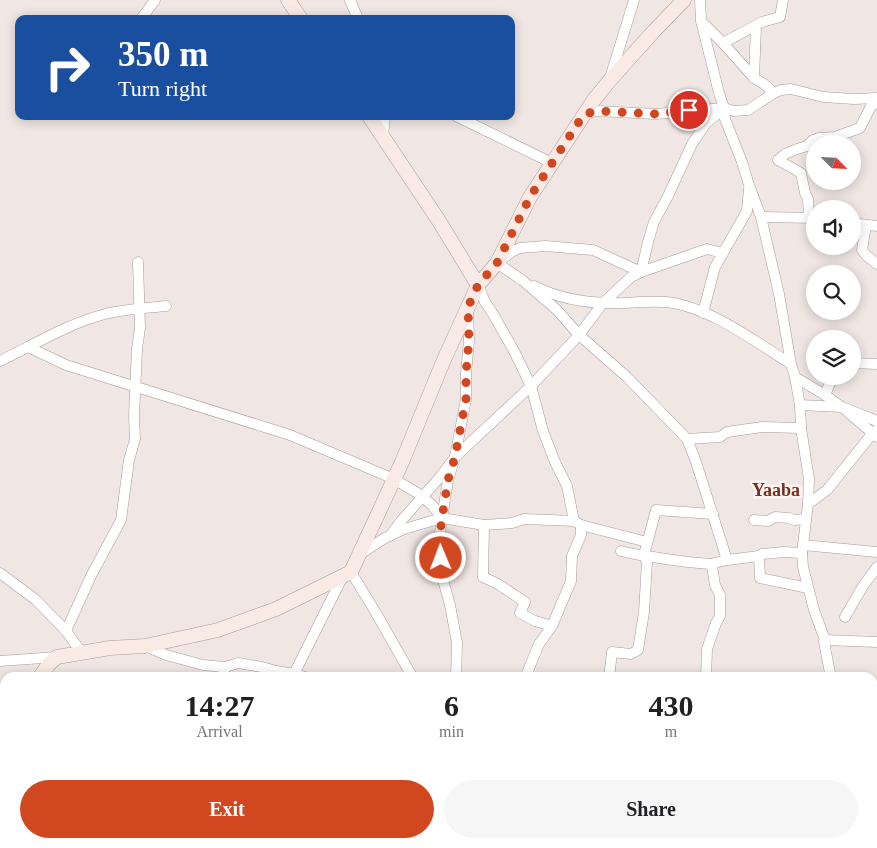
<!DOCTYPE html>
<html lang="en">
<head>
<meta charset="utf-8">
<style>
	body { margin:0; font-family:Georgia,serif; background:#f6f6f6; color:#202124; height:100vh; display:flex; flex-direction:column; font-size:19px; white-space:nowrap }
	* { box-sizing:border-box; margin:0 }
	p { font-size:16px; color:#757577 }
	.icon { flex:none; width:28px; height:28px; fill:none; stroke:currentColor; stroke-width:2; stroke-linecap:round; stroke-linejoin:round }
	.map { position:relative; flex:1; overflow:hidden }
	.drawer { position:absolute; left:0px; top:672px; width:878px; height:176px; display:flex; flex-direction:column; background:#fff; border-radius:15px 15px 0 0; box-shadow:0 2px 12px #0003 }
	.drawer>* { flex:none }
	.hud { position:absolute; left:15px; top:15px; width:500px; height:105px; border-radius:10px; box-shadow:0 2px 12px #0003; background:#1a4fa0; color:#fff; overflow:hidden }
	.needle { width:32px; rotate:114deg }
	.buttons { position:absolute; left:806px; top:135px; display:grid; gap:10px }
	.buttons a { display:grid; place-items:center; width:55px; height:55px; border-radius:50%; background:#fff; box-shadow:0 2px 12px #0003; font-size:25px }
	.pin { position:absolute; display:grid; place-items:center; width:42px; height:42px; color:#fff; margin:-21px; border:2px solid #fff; border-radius:50%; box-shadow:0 1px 5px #0007 }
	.me { position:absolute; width:55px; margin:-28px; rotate:359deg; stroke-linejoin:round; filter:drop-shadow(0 0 4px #0008) }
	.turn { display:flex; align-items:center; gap:18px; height:105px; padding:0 20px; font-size:22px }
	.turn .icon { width:65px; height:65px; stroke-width:2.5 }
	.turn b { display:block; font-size:35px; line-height:42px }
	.eta { display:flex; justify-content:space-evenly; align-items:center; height:85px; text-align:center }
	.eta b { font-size:30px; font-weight:700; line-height:35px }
	.primary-button { display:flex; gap:10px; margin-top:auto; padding:10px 20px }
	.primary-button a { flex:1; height:58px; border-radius:30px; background:#d14820; color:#fff; font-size:20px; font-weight:700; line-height:58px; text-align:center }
	.primary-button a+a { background:#f6f6f6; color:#202124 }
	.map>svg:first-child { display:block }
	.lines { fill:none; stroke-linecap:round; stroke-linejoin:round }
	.street-casing { stroke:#a69c9a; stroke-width:11 }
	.secondary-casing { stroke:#a69c9a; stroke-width:15 }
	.street { stroke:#fff; stroke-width:10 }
	.secondary { stroke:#faeae5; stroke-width:14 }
	.route { stroke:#d14820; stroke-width:9; stroke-dasharray:0 16.2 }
	.labels { text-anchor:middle; stroke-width:5; stroke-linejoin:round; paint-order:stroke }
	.quarter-label { font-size:18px; font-weight:bold; fill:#74301e; stroke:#fdf3f0 }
</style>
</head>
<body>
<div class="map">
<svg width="877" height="848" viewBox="0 0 877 848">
	<rect width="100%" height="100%" fill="#f0e6e3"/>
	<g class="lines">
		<g class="street-casing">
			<g id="street">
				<polyline points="350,0 358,19"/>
				<polyline points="700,0 701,21 719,93 724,108 725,119 742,162 749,185 761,217 779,294 791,364 795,377 800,405 801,428 809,479 808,504 802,553 803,567 814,610 825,640 824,642 831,678"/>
				<polyline points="141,19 155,0"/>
				<polyline points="702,22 723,43 754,78 764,84 774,93"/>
				<polyline points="723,43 762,22 780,17 783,0"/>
				<polyline points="610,78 634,0"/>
				<polyline points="754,78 756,26"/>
				<polyline points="584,114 597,111 656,114 724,108 734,111 748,110 774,93 781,90 791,89 823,97 854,99 877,98"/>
				<polyline points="456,116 552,163"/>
				<polyline points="383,136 385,116"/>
				<polyline points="761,217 815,218"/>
				<polyline points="809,218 808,199 805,193 801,173 778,160 785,154 797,149 807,146 813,140 819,138 835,137 860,128 871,106 877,103"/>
				<polyline points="852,223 877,226"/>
				<polyline points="866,225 862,250 867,256 877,264"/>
				<polyline points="641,272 593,250 545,246 520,248 513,251 497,263 522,280 557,310 579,335 627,377 687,439 695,459 704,487 727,560"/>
				<polyline points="641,272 648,242 654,222 668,196 692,144 706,123 724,109"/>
				<polyline points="478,285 485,302 493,314 514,351 531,386 543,431 555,462 567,486 574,521"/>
				<path d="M534,286c27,14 60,18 90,17 13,-1 28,-2 42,-1 42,4 90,40 125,62"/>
				<polyline points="703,313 715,267 723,253"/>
				<polyline points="28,347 66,365 290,435 394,479 419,494 432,505 442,518"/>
				<path d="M0,361c35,-17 71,-39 109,-48 19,-4 38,-5 57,-7"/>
				<polyline points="852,363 877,364"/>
				<polyline points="795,377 825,395 842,407 877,421"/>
				<polyline points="825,395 833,376"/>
				<polyline points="800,405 842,407 877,437"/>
				<polyline points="687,439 720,437 727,432 762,427 801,428"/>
				<polyline points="808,504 827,490 872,434 877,430"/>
				<polyline points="754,520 768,521 775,517 789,518 794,520 806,519"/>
				<polyline points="484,525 483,577 498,584 525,602 520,613 535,621 552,626"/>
				<polyline points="390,536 401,521 441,476 455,457 531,386 579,335 603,303 631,277 641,272 707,249 723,253 747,211 749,189"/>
				<polyline points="803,545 877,552"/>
				<polyline points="621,551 634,554 666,559 688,562 710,564 727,560 759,556 762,554 784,552 802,553"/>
				<polyline points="360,554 385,538 404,529 442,518 484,525 512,523 524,519 574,521 581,525 647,542"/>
				<polyline points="759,556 760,578 808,588"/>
				<polyline points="351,572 376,613 413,678"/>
				<polyline points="0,573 36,600 66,631 82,653"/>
				<polyline points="845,617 863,586 877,567"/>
				<polyline points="66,631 91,576 121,520 129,460 135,439 134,416 137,349 140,328 138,262"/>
				<polyline points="825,640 877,642"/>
				<polyline points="145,646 166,655 203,665 225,667 238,663 262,667 276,671 294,674 343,576"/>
				<polyline points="0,661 57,657"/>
				<polyline points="222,678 225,667"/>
				<polyline points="291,678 294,674 309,678"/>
				<polyline points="456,678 457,643 450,605 443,580 440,533 442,518 448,480 455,457 466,399 466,374 469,340 468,311"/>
				<polyline points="478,678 484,678"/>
				<polyline points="525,678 539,644 552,626 571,581 572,556 581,535 581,525"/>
				<polyline points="609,678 612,652 631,654 638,650 644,612 647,562 644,555 656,510 713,514"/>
				<polyline points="706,678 707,649 716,623 720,616 720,595 715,585 712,566 710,564"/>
				<polyline points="872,706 877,706"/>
				<polyline points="872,744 877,746"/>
				<polyline points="0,777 5,777"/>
				<polyline points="266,844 276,845 279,844"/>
				<polyline points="479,844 480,848"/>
				<polyline points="559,844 562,848"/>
				<polyline points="852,844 852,848"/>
				<polyline points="223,848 224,844"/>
				<polyline points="755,848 762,848"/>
			</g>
		</g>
		<g class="secondary-casing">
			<g id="secondary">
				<polyline points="288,0 301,19"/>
				<polyline points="369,116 439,221 478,285"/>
				<polyline points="39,678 49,664 57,657 110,648 145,646 218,630 276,609 351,572 402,462 443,362 478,285 497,263 530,197 593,101 610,80 654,31 684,0"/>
				<polyline points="0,754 5,741"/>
			</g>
		</g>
		<use href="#street" class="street"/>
		<use href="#secondary" class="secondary"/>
	</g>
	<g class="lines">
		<polyline class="route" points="441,558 440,533 442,518 448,480 455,457 466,399 466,374 469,340 468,307 478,285 497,263 530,197 584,114 598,111 656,114 689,110"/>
	</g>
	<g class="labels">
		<g class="quarter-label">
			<text x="776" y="496">Yaaba</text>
		</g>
	</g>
</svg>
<div class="buttons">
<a><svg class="needle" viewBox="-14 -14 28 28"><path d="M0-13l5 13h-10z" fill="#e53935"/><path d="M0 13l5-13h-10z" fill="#757577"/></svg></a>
<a><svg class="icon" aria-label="sound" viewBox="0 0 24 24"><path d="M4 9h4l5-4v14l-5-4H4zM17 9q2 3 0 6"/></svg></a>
<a><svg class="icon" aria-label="search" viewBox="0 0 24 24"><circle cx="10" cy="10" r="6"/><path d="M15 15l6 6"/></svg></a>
<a><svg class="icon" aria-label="layers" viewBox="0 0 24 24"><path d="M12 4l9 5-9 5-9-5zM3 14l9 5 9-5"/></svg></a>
</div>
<div class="pin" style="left:689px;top:110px;background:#d93025"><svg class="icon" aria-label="arrive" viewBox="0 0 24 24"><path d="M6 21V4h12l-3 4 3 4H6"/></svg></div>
<svg class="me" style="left:441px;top:558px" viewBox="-20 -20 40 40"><circle r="17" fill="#d14820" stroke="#fff" stroke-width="3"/><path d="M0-11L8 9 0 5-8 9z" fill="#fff"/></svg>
<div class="hud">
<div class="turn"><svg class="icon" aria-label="right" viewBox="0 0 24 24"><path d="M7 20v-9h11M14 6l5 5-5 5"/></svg><div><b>350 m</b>Turn right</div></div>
</div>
<section class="drawer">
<div class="eta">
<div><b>14:27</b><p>Arrival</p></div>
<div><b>6</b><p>min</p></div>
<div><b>430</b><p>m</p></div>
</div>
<div class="primary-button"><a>Exit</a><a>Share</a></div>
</section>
</div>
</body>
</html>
